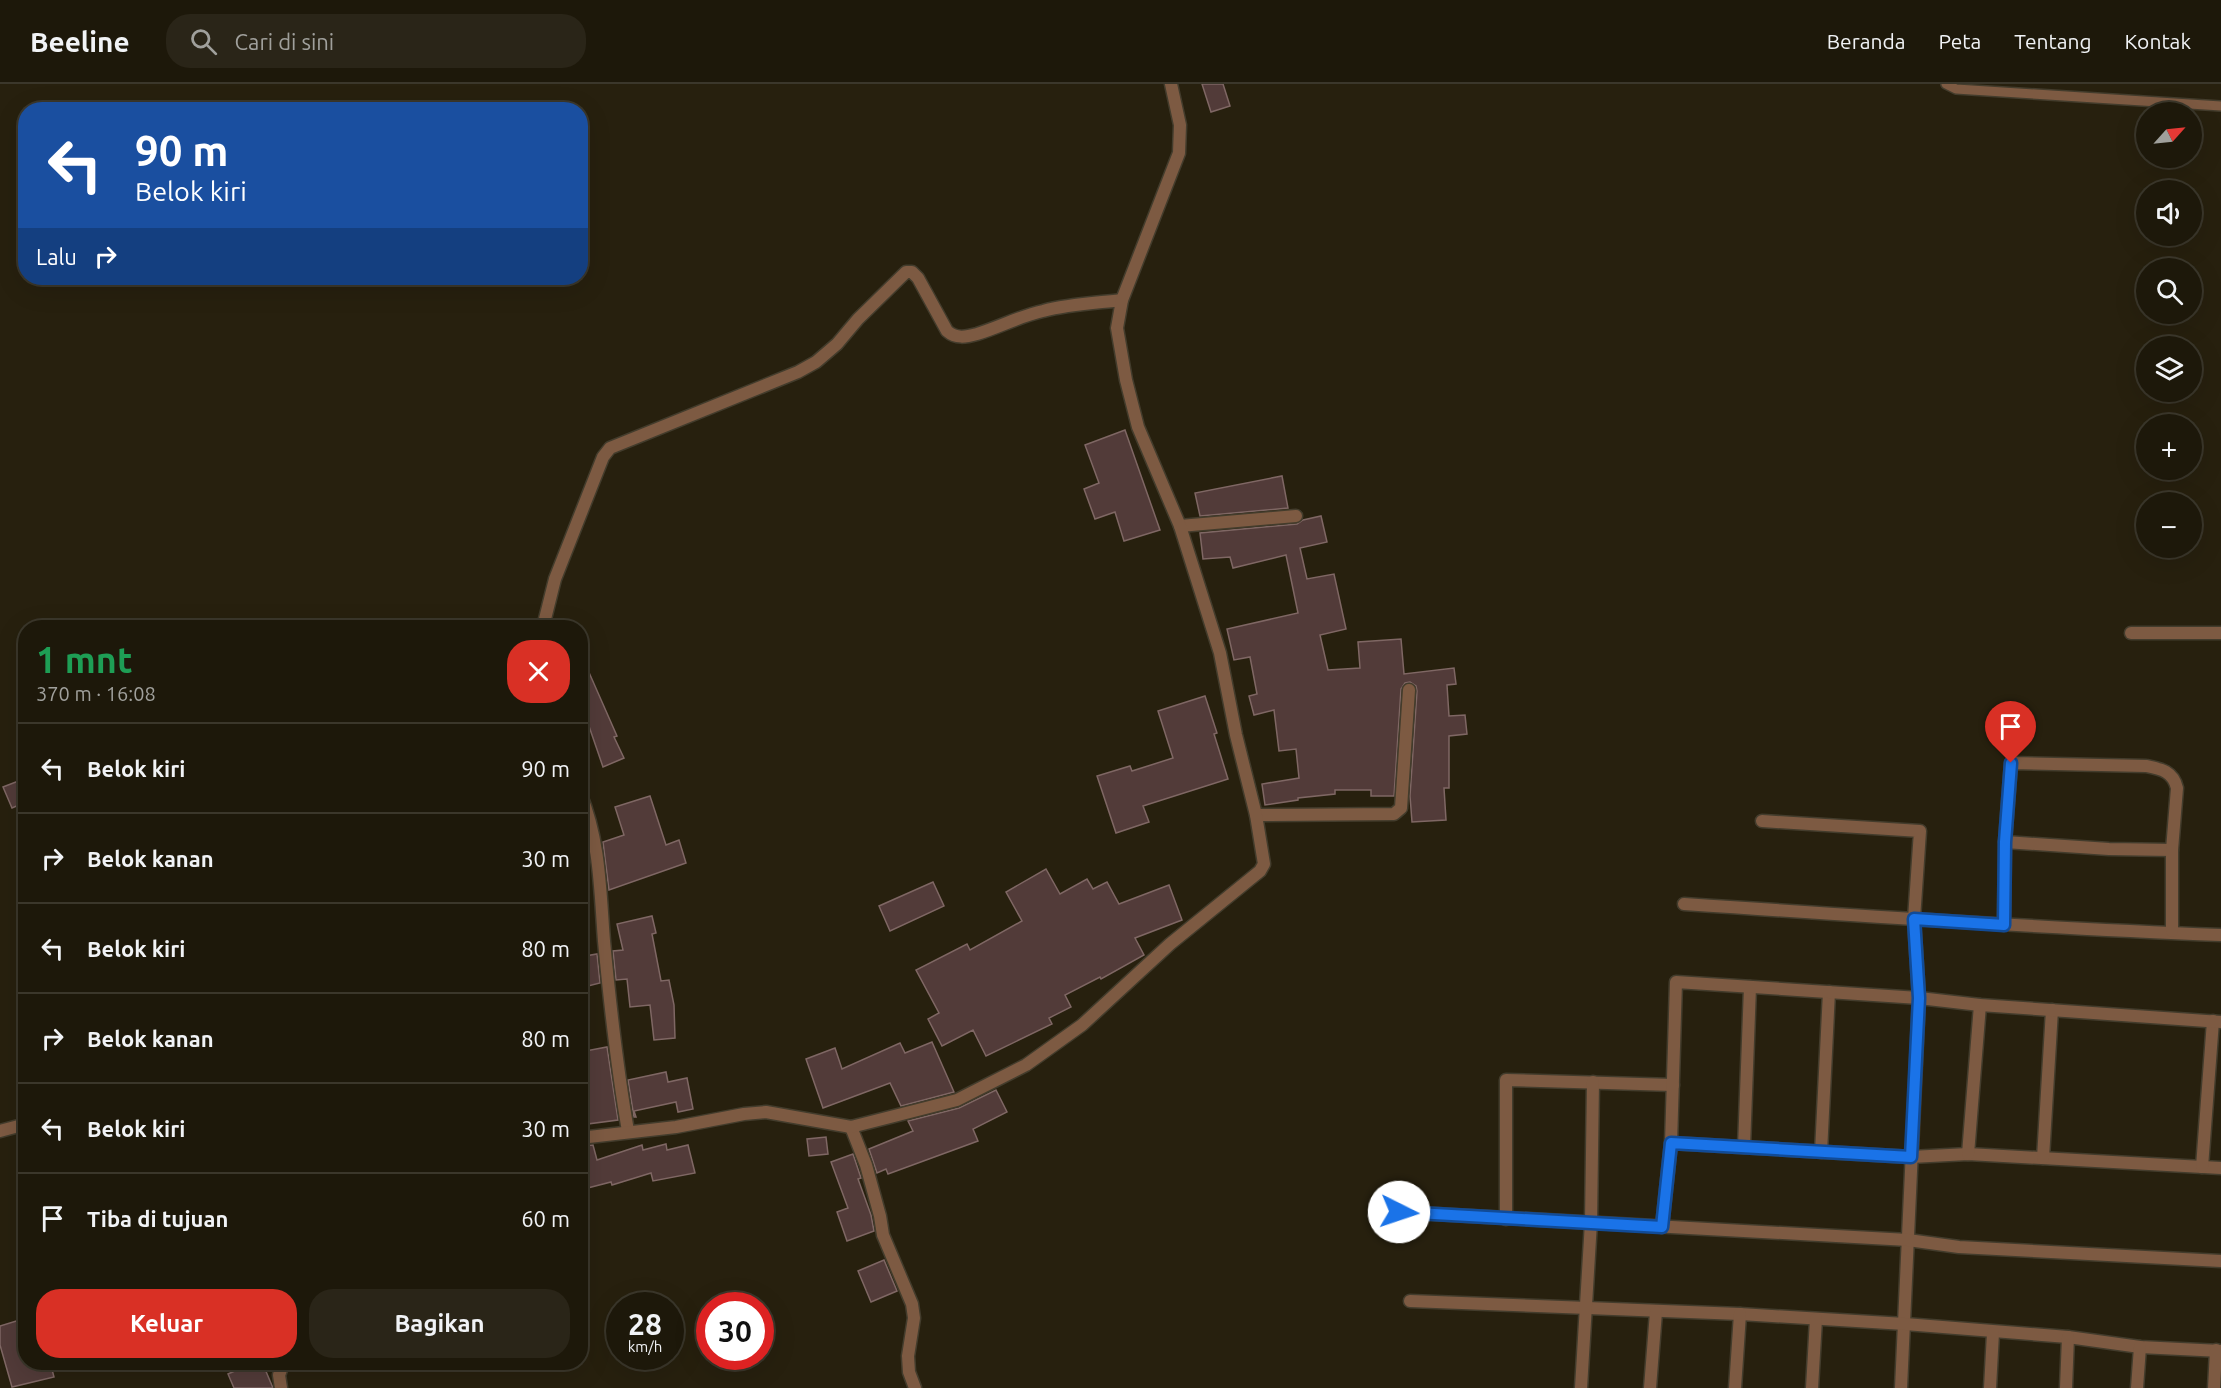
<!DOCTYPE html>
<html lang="id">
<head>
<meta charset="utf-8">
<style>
	body { margin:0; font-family:Ubuntu,sans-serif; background:#2a2518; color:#f1f3f6; height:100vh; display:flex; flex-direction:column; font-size:22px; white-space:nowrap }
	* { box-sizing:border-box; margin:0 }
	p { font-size:20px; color:#a0a09c }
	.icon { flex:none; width:33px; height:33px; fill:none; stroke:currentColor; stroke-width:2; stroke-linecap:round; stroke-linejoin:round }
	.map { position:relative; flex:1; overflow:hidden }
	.panel { position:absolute; left:18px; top:536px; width:570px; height:750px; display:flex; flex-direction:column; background:#1d180a; border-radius:24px; box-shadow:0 6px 24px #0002,0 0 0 2px #3b372b }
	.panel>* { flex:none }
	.banner { position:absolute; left:18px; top:18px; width:570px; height:183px; border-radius:24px; box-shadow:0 6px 24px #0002,0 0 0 2px #3b372b; background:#1a4fa0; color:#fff; overflow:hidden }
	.needle { width:39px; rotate:63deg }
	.buttons { position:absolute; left:2136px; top:18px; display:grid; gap:12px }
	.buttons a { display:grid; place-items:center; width:66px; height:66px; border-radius:50%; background:#1d180a; box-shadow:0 6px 24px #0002,0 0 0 2px #3b372b; font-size:30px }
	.speed { position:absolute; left:606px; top:1208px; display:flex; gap:12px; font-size:30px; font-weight:700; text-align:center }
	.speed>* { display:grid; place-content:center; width:78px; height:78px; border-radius:50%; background:#1d180a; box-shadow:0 6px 24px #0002,0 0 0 2px #3b372b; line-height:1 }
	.speed small { font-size:15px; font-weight:400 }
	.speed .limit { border:9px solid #d22; background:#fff; color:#111 }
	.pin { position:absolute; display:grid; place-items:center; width:51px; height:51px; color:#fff; margin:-62px -26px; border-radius:50% 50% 50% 0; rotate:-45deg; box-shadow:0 0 6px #0007 }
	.pin .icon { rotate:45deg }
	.me { position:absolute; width:66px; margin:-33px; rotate:94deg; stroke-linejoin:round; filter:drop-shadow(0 0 4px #0008) }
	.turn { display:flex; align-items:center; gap:21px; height:126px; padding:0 18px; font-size:27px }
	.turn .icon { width:78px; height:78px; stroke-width:2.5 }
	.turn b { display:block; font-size:42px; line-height:51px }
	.then { display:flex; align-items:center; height:57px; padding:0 18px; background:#0003; gap:12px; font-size:22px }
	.round { display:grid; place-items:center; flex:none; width:63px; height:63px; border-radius:24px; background:#2a2518 }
	.head { display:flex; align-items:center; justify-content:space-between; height:102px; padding:0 18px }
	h1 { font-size:36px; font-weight:600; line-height:45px; color:#1e9e55 }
	.primary-button { display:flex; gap:12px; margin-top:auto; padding:12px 18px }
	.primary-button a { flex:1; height:69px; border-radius:24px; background:#d93025; color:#fff; font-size:24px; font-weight:600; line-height:69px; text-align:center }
	.primary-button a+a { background:#2a2518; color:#f1f3f6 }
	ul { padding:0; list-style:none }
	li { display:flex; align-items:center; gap:18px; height:90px; padding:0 18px; border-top:2px solid #3b372b }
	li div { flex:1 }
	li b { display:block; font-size:22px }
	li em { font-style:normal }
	header { display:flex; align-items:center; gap:36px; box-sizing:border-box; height:84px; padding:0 30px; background:#1d180a; border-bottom:2px solid #3b372b }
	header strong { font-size:28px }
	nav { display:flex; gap:33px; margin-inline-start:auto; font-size:21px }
	.search { width:420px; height:54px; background:#2a2518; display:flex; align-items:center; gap:15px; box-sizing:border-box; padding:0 21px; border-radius:24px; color:#a0a09c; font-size:22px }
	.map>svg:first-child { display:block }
	.building { fill:#523b39; stroke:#7f6764; stroke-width:1.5 }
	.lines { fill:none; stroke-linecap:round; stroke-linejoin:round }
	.service-casing { stroke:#433c2c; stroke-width:12 }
	.minor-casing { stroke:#433c2c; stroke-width:15 }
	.service { stroke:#7d5a42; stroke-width:9 }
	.minor { stroke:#7d5a42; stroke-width:12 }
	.route-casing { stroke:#114b97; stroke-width:15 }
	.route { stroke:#1a73e8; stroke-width:10 }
</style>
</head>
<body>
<header>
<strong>Beeline</strong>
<div class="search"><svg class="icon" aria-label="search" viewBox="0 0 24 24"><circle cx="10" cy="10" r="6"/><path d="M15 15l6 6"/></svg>Cari di sini</div>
<nav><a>Beranda</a><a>Peta</a><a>Tentang</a><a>Kontak</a></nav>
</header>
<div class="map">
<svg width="2221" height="1304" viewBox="0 0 2221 1304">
	<rect width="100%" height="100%" fill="#27200e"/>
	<g class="building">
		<polygon points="1202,0 1223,0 1230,22 1211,28"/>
		<polygon points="1125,346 1160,446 1124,457 1115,428 1095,435 1084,405 1099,399 1085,361"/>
		<polygon points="1282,392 1288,424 1200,432 1195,409"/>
		<polygon points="1321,432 1327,458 1300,464 1307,495 1334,490 1346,545 1320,551 1328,586 1360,584 1358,558 1401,555 1404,590 1454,584 1456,600 1447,601 1449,632 1465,631 1467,650 1449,652 1449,704 1444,704 1446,736 1412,738 1410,712 1417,607 1416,602 1410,598 1405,599 1401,605 1394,712 1371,712 1371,706 1335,706 1335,710 1298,714 1298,716 1265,721 1262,700 1299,694 1296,665 1279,667 1274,626 1254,631 1249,612 1257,610 1250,573 1234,576 1227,545 1298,529 1286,471 1233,484 1230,473 1203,475 1200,449 1297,440 1303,436"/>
		<polygon points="580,568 617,652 614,653 624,674 603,683 580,616"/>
		<polygon points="1205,612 1217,649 1214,650 1228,695 1143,722 1149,738 1116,749 1097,692 1130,682 1132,687 1173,674 1158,627"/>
		<polygon points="26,694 26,718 12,724 3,703"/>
		<polygon points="650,712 666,761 679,756 686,779 609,806 603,758 624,751 615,723"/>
		<polygon points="1046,785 1060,810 1087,795 1093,805 1107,798 1119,820 1169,801 1182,836 1135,854 1144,871 1101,895 1100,893 1065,911 1071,923 1049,934 1052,940 986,972 973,946 942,962 928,935 939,929 916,886 967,860 970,866 1022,837 1006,808"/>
		<polygon points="933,798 944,822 890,847 879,822"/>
		<polygon points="652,832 656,849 652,850 661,897 669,896 674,921 675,954 654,956 650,921 630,923 627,895 616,896 613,867 623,866 617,840"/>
		<polygon points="597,870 600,899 580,904 580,873"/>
		<polygon points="932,958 954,1008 901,1022 890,999 823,1024 806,975 835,964 842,985 900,959 905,969"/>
		<polygon points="607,963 618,1036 588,1040 589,1045 580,1046 580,968"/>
		<polygon points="666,988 668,998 687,994 693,1025 678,1028 676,1018 634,1027 636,1033 634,1033 628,996"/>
		<polygon points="996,1006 1007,1028 973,1045 978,1057 888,1090 886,1085 877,1089 869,1065 913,1047 908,1037 959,1024"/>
		<polygon points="826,1053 828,1070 809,1072 807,1055"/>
		<polygon points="666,1060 667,1066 688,1061 695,1089 653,1097 651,1089 612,1101 611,1098 580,1106 580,1062 593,1061 597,1076 642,1061 643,1066"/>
		<polygon points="853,1070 861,1094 858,1095 871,1131 874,1147 847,1157 837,1128 848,1124 831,1078"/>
		<polygon points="884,1176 897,1207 871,1218 858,1187"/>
		<polygon points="26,1234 26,1278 50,1278 54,1293 12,1303 0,1261 0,1242"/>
		<polygon points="255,1278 262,1278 273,1304 234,1304 228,1290"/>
	</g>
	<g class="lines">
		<g class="service-casing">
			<polyline id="service" points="1946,0 1956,5 2221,22"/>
		</g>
		<g class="minor-casing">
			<g id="minor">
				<polyline points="1180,442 1296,432"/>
				<path d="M543,543l12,-48 48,-122 7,-9 188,-76 18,-10 21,-18 21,-25 48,-47h6l6,6 29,53c9,8 19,6 30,3 23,-7 43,-18 66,-23 26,-7 53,-8 79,-11"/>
				<polyline points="2131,549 2221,549"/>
				<path d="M580,709c20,47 20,97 24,148 6,64 13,127 24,190"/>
				<polyline points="1256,731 1394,730 1401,724 1409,606"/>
				<polyline points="1762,737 1920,747 1914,835 1919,914 1901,1304"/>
				<polyline points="2005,758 2109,765 2172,766"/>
				<path d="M1684,820c179,12 358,24 537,31"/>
				<path d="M2004,841l1,-83 6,-79 135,3c15,3 27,5 31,22l-5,62v81"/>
				<polyline points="851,1043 866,1081 880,1132 883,1151 912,1220 914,1234 908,1272 909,1288 915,1304"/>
				<polyline points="0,1047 26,1040"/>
				<polyline points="580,1054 676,1043 744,1030 766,1028 851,1043 957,1016 1026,981 1082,941 1170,860 1260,787 1264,780 1256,731 1236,651 1220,569 1180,442 1138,343 1126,296 1117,244 1122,216 1179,69 1180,41 1171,0"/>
				<polyline points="1671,1059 1911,1073 1968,1070 2221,1084"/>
				<polyline points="1744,1063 1750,903"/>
				<polyline points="1821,1068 1829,908"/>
				<polyline points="1968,1070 1980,921"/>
				<polyline points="2043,1074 2052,926"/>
				<polyline points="2202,1083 2213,937"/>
				<polyline points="1399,1128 1908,1156 1959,1163 2221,1177"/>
				<polyline points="1506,1135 1506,996 1673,1001"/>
				<polyline points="1662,1143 1671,1059 1676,898 1919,914 1980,921 2221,938"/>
				<polyline points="1410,1217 1740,1230 1905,1240 2068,1253 2140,1263 2221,1267"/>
				<polyline points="281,1304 279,1291 284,1278"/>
				<polyline points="1581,1304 1591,1138 1593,998"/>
				<polyline points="1650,1304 1656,1228"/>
				<polyline points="1735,1304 1740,1230"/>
				<polyline points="1812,1304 1816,1235"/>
				<polyline points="1990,1304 1993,1249"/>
				<polyline points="2066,1304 2068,1253"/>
				<polyline points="2137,1304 2140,1263"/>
				<polyline points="2214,1304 2216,1266"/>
			</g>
		</g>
		<use href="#service" class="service"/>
		<use href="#minor" class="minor"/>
	</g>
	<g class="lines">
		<g class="route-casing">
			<polyline id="route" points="1399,1128 1662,1143 1671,1059 1911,1073 1919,914 1914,835 2004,841 2005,758 2011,679"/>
		</g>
		<use href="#route" class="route"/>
	</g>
</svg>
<div class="buttons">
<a><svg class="needle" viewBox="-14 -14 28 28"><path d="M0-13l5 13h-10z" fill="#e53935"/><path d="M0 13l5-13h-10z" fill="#a0a09c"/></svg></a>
<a><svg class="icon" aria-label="sound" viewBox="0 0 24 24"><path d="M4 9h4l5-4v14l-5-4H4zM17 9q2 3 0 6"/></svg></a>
<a><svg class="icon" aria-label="search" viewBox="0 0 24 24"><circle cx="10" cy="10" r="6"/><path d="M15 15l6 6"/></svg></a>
<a><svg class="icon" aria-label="layers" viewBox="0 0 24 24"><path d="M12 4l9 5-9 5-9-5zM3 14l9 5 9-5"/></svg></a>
<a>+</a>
<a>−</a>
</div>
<div class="speed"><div>28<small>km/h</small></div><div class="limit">30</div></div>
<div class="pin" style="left:2011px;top:679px;background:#d93025"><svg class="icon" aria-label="arrive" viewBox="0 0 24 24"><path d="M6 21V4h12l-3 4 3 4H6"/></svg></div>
<svg class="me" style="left:1399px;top:1128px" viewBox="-20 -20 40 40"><circle r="19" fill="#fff"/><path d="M0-13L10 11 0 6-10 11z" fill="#1a73e8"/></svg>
<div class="banner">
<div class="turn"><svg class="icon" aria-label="left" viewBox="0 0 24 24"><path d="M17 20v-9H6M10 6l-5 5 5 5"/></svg><div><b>90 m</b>Belok kiri</div></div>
<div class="then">Lalu<svg class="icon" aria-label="right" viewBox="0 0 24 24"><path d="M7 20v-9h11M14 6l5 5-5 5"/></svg></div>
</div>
<section class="panel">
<div class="head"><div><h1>1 mnt</h1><p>370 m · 16:08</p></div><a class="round" style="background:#d93025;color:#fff"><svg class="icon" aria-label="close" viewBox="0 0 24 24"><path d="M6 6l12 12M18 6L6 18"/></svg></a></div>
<ul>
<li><svg class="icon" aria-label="left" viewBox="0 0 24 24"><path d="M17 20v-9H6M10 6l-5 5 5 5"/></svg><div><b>Belok kiri</b></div><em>90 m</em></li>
<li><svg class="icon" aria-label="right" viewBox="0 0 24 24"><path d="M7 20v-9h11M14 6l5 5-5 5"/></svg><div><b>Belok kanan</b></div><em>30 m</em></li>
<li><svg class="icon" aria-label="left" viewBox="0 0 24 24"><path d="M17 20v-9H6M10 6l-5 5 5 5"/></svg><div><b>Belok kiri</b></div><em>80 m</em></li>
<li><svg class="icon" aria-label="right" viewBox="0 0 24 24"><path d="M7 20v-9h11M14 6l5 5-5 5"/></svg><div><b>Belok kanan</b></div><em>80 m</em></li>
<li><svg class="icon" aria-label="left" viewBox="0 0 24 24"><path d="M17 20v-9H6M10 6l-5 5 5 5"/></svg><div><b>Belok kiri</b></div><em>30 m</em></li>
<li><svg class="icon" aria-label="arrive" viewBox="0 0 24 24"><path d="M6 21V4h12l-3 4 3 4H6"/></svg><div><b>Tiba di tujuan</b></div><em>60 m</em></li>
</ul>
<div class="primary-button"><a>Keluar</a><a>Bagikan</a></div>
</section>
</div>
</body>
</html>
